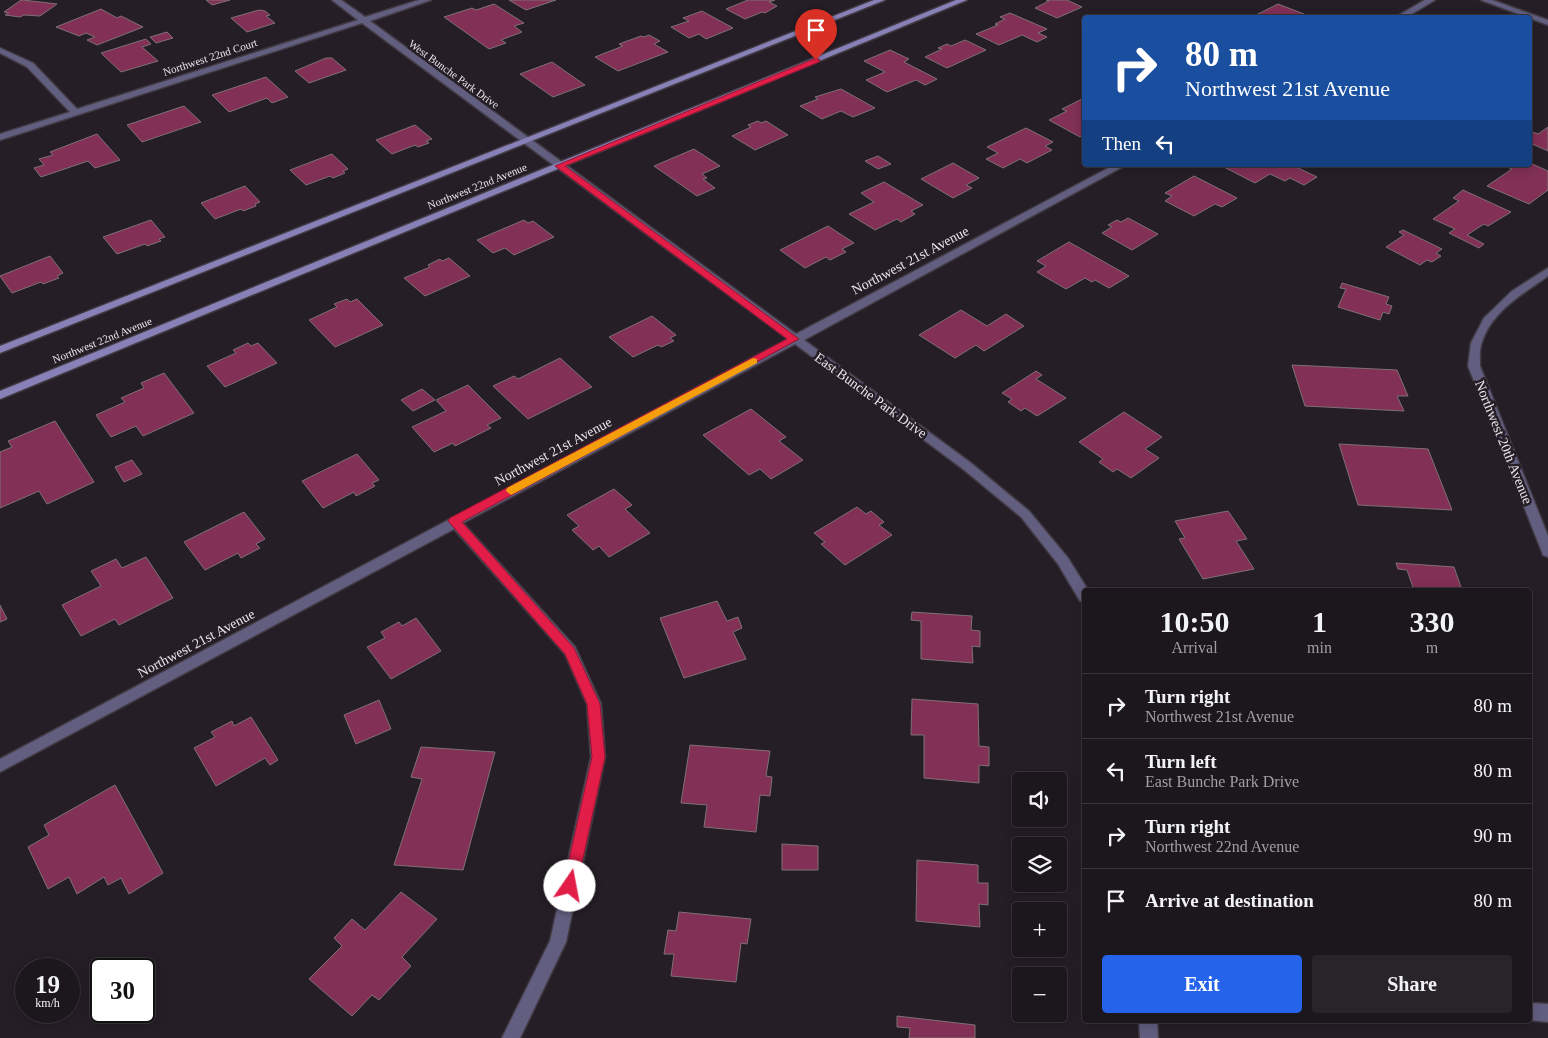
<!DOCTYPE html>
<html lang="en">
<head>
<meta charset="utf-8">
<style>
	body { margin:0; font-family:"Times New Roman",serif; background:#29232a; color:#f1f3f6; height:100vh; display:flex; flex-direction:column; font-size:19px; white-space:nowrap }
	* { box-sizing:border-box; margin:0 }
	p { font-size:16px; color:#a09fa4 }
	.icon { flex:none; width:28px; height:28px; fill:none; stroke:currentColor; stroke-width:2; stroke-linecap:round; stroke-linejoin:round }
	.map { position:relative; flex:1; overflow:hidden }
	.sheet { position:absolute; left:1082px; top:588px; width:450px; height:435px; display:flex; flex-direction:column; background:#1c161d; border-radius:5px; box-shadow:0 2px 12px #0003,0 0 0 1px #3a353b }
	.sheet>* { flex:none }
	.banner { position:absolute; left:1082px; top:15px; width:450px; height:152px; border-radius:5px; box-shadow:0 2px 12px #0003,0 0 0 1px #3a353b; background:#1a4fa0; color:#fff; overflow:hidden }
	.tools { position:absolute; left:1012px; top:772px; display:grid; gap:10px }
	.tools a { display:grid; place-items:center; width:55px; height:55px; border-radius:5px; background:#1c161d; box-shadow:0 2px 12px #0003,0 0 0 1px #3a353b; font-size:25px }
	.speed { position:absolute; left:15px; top:958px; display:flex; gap:10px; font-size:25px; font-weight:700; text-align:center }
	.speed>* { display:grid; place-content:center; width:65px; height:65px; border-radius:50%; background:#1c161d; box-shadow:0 2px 12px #0003,0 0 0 1px #3a353b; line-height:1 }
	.speed small { font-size:12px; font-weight:400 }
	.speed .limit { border:2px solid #111; border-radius:8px; background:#fff; color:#111 }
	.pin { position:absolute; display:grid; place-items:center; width:42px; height:42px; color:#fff; margin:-51px -21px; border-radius:50% 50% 50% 0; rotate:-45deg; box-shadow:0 0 5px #0007 }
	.pin .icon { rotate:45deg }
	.me { position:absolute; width:55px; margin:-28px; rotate:12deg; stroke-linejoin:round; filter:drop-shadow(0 0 4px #0008) }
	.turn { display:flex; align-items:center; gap:18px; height:105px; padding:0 20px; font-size:22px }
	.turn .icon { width:65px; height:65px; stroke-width:2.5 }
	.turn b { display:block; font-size:35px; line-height:42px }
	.then { display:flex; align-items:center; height:48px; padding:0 20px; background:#0003; gap:10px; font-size:19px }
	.eta { display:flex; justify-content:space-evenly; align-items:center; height:85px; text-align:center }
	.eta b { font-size:30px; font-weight:800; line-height:35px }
	.button { display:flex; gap:10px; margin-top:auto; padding:10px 20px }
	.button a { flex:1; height:58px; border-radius:5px; background:#2563eb; color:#fff; font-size:20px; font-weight:800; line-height:58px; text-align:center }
	.button a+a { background:#29232a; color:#f1f3f6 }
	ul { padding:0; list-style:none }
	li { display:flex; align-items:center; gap:15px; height:65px; padding:0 20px; border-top:1px solid #3a353b }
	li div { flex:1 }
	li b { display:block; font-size:19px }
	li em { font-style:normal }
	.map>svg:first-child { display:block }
	.building { fill:#823056; stroke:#7f7075 }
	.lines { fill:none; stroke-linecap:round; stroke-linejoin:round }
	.minor-casing { stroke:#413a42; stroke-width:3 }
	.secondary-casing { stroke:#413a42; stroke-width:3 }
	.minor { fill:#625e80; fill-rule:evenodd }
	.secondary { fill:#8881b7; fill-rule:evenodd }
	.route { fill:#e11d48; stroke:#92132f }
	.slow { fill:#f59e0b }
	.labels { text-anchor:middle; stroke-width:5; stroke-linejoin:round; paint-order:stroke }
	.far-street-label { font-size:11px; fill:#e9e4ea; stroke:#261e27 }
	.street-label { font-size:14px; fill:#e9e4ea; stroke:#261e27 }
</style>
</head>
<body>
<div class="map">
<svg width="1548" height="1038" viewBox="0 0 1548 1038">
	<rect width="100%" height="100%" fill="#261e27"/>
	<g class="building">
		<polygon points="21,0 23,0 57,4 40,16 24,15 20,17 5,15 9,13 4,12"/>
		<polygon points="206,0 230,0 212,5"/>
		<polygon points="509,0 556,0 526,10"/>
		<polygon points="748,0 775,0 769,2 777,6 765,13 762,12 745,19 726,9"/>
		<polygon points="1046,0 1067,0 1082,7 1057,18 1035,8 1049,1"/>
		<polygon points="494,4 524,23 514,26 522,32 501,40 506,43 489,49 444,17 472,8 476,10"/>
		<polygon points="1278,4 1304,14 1301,16 1304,17 1262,18 1256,15"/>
		<polygon points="101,9 117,18 121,16 143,27 97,45 87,40 95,37 86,33 79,36 56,27"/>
		<polygon points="259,10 265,11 270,15 266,16 275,23 247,32 231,18"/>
		<polygon points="702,11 733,28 706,39 699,34 689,38 671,27 689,21 683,18"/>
		<polygon points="1010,13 1047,29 1038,33 1047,37 1037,42 1022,35 999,45 976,34 998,25 995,24 1005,19 1000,17"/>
		<polygon points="167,32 173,38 156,43 150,37"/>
		<polygon points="649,35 660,41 654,44 668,52 618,71 595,57 623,46 619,44 641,36 644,37"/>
		<polygon points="146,39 151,44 142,47 158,61 121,72 101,53"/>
		<polygon points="965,40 986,50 947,68 925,57 942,49 938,48 947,44 951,46"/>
		<polygon points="890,50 909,59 904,62 937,79 925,85 916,80 887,92 866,80 885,72 864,61"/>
		<polygon points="326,58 332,58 346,70 309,83 295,71"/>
		<polygon points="552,62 585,85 553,97 520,74"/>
		<polygon points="266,77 288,97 272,103 267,98 229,112 212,95"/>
		<polygon points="841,89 875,108 853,117 841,111 822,119 800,106 818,99 815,97"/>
		<polygon points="1082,99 1085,100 1085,134 1080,137 1049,120 1067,111 1062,109"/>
		<polygon points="184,106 201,122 142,142 127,125"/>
		<polygon points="758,121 761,123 766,121 788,135 755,150 732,136 751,127 748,125"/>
		<polygon points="415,125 432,139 426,141 429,143 418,147 415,145 392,154 376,140"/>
		<polygon points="1548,127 1548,151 1530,143 1530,131 1538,134"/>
		<polygon points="1026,128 1053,142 1045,146 1052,150 1027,163 1020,159 1003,168 986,159 998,153 987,147"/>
		<polygon points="97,134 120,160 95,168 88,161 41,177 34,168 44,165 39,159 53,155 50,152"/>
		<polygon points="694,149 720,166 702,174 707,178 703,179 715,188 697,196 654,166"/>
		<polygon points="332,154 348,169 343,171 345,173 333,178 330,176 306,185 290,170"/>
		<polygon points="878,156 891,164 878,169 865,161"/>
		<polygon points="953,163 979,178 966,185 972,188 953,198 921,179"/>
		<polygon points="1530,163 1548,171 1548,190 1529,204 1487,186 1512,169 1507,167 1510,165 1530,165"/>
		<polygon points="1220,165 1292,165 1317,177 1304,185 1290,178 1285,181 1270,174 1255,183"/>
		<polygon points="1194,176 1237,198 1222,207 1215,204 1194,216 1165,201 1172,196 1165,193"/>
		<polygon points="884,182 923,205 911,211 915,214 901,222 897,219 875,230 849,214 874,202 861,193"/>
		<polygon points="245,186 260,202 255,204 256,206 243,211 241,209 215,219 201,203"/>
		<polygon points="1463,190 1511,212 1488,226 1484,224 1467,235 1484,244 1479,248 1449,233 1455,229 1433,219 1459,201 1453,198"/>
		<polygon points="1128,218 1158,234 1132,250 1102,233 1112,227 1108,225 1117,220 1121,222"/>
		<polygon points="151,220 165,237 159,239 161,241 147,246 145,244 117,254 103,237"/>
		<polygon points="524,220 528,223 533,221 554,237 514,255 505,248 493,253 477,240"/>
		<polygon points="828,226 854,243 842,249 846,252 830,260 826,257 805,268 780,250"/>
		<polygon points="1403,230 1442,249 1436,253 1441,256 1432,262 1427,260 1420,265 1386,247 1404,235 1399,232"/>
		<polygon points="1069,242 1129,276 1109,288 1095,280 1092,282 1085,278 1066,289 1037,272 1046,266 1037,261"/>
		<polygon points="50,256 63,273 57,276 59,278 43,284 41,282 12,293 0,276"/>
		<polygon points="449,258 470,276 425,296 404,278 430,267 428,265 440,259 442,261"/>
		<polygon points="1342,283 1389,297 1386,304 1392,306 1389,314 1383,312 1380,320 1338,307 1346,289 1340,288"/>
		<polygon points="347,299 350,302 357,299 383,325 335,347 309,320 337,307 334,304"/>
		<polygon points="961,310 987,326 1006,314 1024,326 984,351 976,345 955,358 919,335"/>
		<polygon points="652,316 676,335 670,338 674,341 661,347 658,345 633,357 609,337"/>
		<polygon points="248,343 251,346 258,343 277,363 225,387 207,366 236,353 233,350"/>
		<polygon points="560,358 592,387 528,419 493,386 514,376 518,379"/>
		<polygon points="1292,365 1397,370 1408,396 1397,396 1404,411 1305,406"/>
		<polygon points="1036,371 1042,375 1036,379 1066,398 1037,416 1025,408 1021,411 1008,402 1012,399 1002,393"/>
		<polygon points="164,373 194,413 143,436 136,426 111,437 96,415 125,402 121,398 144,388 141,383"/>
		<polygon points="468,385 501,418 487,425 491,428 455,446 453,443 434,452 412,427 446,411 436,400"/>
		<polygon points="422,389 435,400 413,411 401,400"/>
		<polygon points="751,409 786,437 779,441 803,460 771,479 760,469 749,475 703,435"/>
		<polygon points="1124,412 1162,437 1145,449 1159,458 1131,478 1117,469 1113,472 1099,462 1103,459 1079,442"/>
		<polygon points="55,421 94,482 47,504 39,491 0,508 0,452 12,447 8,441"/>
		<polygon points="1339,444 1428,449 1452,510 1358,505"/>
		<polygon points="357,454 379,480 372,483 375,486 356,496 354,492 323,508 302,481"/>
		<polygon points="132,460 142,474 124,482 115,467"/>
		<polygon points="614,489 632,505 625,509 650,533 609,557 599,546 593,550 572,530 579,526 567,515"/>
		<polygon points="857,507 866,514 871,511 884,522 879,525 892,535 845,565 821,544 825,542 814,533"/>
		<polygon points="1228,511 1247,539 1236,541 1254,569 1203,579 1179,539 1185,538 1175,521"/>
		<polygon points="244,512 265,539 256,544 260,548 241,558 238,553 205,570 184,542"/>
		<polygon points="146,557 173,598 119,625 115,619 81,636 62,605 101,586 91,571 116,559 122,568"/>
		<polygon points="1396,563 1454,567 1462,590 1414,590 1407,570 1398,569"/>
		<polygon points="717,601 727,621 738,617 742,628 733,632 746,659 684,678 660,618"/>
		<polygon points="0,605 7,619 0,622"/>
		<polygon points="912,612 972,616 971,630 980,631 980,647 972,646 973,663 921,659 921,621 911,620"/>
		<polygon points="416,618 441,651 391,679 367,647 385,638 381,632 399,622 402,626"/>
		<polygon points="912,699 978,704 979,746 989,747 989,766 979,765 979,783 924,778 924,735 911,735"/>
		<polygon points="379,700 391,729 356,744 344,715"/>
		<polygon points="251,717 278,760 270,765 265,758 216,786 194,748 215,737 211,732 232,721 234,726"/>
		<polygon points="690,745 770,751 766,776 772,777 770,796 760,795 756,832 704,827 707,805 681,803"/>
		<polygon points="421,747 495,752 463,870 394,865 422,779 411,777"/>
		<polygon points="115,785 163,873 129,894 121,878 108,885 104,877 77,894 69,877 48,889 28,847 49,835 44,825"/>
		<polygon points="782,844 818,846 818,870 782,870"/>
		<polygon points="917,860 978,865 978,883 988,883 988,905 979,904 980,927 916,921"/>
		<polygon points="401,892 437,919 402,957 411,966 379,1000 372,995 352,1016 309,979 342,946 334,938 352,919 365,930"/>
		<polygon points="679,912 751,919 747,944 741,943 736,982 671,976 674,954 664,954 668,930 676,931"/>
		<polygon points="897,1016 975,1025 975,1038 909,1038 910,1028 897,1027"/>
	</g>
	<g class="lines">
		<g class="minor-casing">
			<g id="minor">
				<polygon points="332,0 341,0 365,17 419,0 431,0 370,21 796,334 1114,165 1126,165 804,340 971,463 1029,511 1068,558 1088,590 1085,590 1085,602 1080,601 1058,564 1021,517 963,469 795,344 463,523 575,647 601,704 605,757 566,942 520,1038 502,1038 550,941 591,757 587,704 565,654 454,529 0,772 0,759 788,339 362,23 0,140 0,134 70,112 27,67 0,53 0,48 33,63 77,109 358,20"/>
				<polygon points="1425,0 1435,0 1405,18 1394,18"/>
				<polygon points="1481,0 1492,0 1548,20 1548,25"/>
				<path d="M1548,268v8c-25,18 -56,35 -66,66 -3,8 -2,16 -2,24l68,170v21l-5,-2 -1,-3 -74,-186 3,-23 13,-25 28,-27z"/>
				<polygon points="1530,1003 1548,1004 1548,1022 1529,1020"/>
				<polygon points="1139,1020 1157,1020 1158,1038 1140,1038"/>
			</g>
		</g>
		<g class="secondary-casing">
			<g id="secondary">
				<polygon points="874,0 885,0 0,353 0,346"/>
				<polygon points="956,0 967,0 0,399 0,391"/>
			</g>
		</g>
		<use href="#minor" class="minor"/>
		<use href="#secondary" class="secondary"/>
	</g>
	<polygon class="route" points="816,58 820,60 819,62 565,166 799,339 462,522 574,648 600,704 605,757 577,886 575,891 570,893 565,891 563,886 592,757 587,704 565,654 448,521 450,518 787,339 555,166"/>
	<polygon class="slow" points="753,358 757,359 757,363 515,493 511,495 506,491 507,488"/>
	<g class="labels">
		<g class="far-street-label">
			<text transform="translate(210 57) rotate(-18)" y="4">Northwest 22nd Court</text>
			<text transform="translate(454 74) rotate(36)" y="4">West Bunche Park Drive</text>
			<text transform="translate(477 186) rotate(-22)" y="4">Northwest 22nd Avenue</text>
			<text transform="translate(102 340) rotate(-22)" y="4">Northwest 22nd Avenue</text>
		</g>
		<g class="street-label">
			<text transform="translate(910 260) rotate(-28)" y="5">Northwest 21st Avenue</text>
			<text transform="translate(871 395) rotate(36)" y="5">East Bunche Park Drive</text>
			<text transform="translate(1504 442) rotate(68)" y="5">Northwest 20th Avenue</text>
			<text transform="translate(553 451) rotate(-28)" y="5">Northwest 21st Avenue</text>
			<text transform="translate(196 643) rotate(-28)" y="5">Northwest 21st Avenue</text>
		</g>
	</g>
</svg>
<div class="tools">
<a><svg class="icon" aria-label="sound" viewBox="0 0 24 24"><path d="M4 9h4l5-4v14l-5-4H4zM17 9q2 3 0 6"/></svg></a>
<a><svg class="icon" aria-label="layers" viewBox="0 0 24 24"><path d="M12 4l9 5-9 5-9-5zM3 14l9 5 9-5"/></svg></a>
<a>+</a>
<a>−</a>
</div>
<div class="speed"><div>19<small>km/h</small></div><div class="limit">30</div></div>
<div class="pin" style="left:816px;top:60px;background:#d93025"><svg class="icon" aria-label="arrive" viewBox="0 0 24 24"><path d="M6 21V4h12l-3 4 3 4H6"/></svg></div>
<svg class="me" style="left:570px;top:886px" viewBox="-20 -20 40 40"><circle r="19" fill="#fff"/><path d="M0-13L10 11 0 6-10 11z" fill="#e11d48"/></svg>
<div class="banner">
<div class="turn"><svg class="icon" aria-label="right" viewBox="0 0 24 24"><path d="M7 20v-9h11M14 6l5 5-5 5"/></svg><div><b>80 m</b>Northwest 21st Avenue</div></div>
<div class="then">Then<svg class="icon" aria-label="left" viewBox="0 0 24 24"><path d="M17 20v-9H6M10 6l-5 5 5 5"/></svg></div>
</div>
<section class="sheet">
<div class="eta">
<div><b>10:50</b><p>Arrival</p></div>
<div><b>1</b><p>min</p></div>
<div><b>330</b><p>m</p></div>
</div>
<ul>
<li><svg class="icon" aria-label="right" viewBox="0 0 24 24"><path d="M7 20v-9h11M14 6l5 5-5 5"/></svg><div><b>Turn right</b><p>Northwest 21st Avenue</p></div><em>80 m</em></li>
<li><svg class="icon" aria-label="left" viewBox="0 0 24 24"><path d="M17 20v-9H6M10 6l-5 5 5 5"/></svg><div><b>Turn left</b><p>East Bunche Park Drive</p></div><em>80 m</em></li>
<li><svg class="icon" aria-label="right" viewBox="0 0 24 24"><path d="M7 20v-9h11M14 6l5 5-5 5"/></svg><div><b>Turn right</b><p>Northwest 22nd Avenue</p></div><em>90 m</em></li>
<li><svg class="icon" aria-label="arrive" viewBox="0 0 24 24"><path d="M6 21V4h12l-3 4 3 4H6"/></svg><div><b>Arrive at destination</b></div><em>80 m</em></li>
</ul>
<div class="button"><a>Exit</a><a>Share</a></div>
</section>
</div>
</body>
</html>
